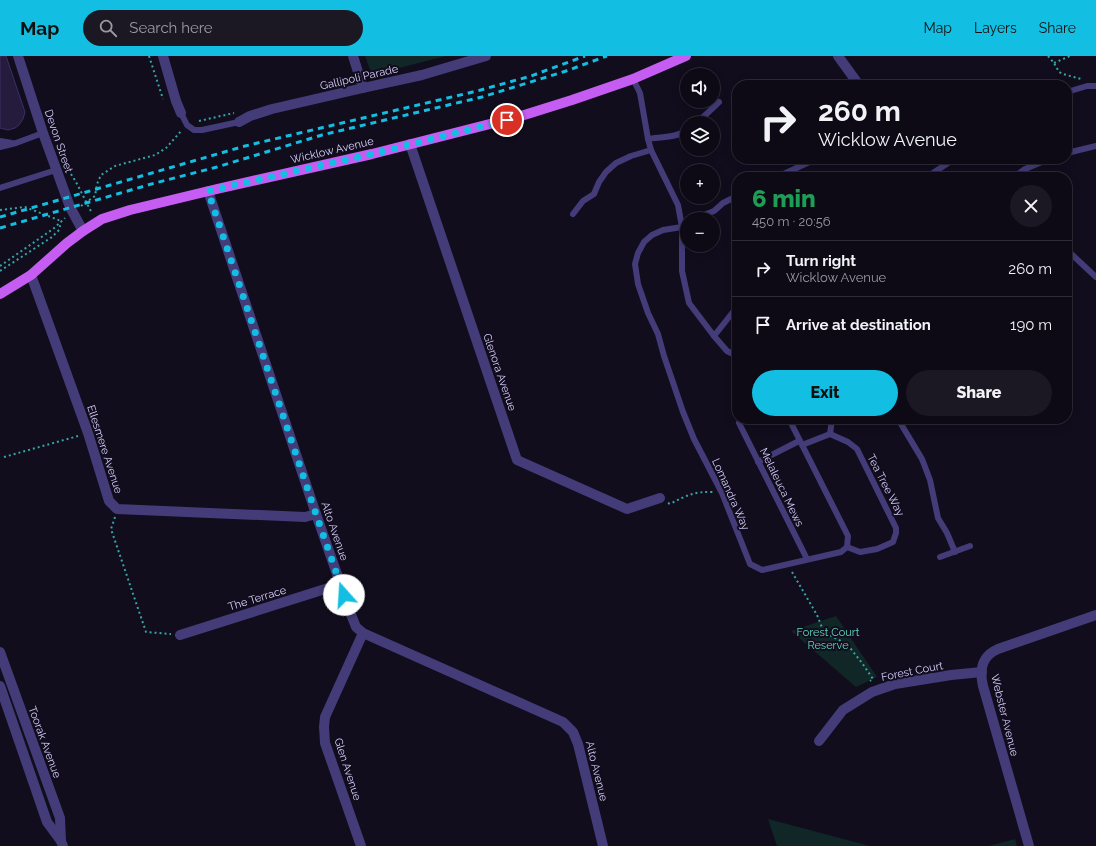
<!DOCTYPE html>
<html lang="en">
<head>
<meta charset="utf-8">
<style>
	body { margin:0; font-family:Raleway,sans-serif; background:#1b1823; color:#f1f3f6; height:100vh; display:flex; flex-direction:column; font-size:15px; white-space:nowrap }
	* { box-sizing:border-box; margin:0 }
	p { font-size:13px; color:#9a9aa1 }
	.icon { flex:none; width:22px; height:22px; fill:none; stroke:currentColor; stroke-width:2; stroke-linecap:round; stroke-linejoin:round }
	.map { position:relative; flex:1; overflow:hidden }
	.drawer { position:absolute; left:732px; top:116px; width:340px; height:252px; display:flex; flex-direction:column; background:#0d0a16; border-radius:16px; box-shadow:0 2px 10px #0003,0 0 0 1px #2d2b35 }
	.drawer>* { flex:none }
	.banner { position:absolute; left:732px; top:24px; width:340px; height:84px; border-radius:16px; box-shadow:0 2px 10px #0003,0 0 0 1px #2d2b35; background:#0d0a16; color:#f1f3f6; overflow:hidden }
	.controls { position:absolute; left:680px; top:12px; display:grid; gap:8px }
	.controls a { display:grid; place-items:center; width:40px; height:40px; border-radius:50%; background:#0d0a16; box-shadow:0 2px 10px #0003,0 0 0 1px #2d2b35; font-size:20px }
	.pin { position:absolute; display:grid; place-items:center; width:34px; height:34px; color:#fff; margin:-17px; border:2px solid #fff; border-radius:50%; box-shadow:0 1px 4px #0007 }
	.me { position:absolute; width:44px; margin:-22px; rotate:341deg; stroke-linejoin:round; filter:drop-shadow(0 0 3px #0008) }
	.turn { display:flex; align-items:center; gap:14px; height:84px; padding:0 20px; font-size:18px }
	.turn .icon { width:52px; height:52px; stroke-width:2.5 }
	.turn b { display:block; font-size:28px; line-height:34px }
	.round { display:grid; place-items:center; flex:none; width:42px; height:42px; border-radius:21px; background:#1b1823 }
	.summary { display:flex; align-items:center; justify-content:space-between; height:68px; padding:0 20px }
	h1 { font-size:24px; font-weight:800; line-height:30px; color:#1e9e55 }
	.action { display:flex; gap:8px; margin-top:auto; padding:8px 20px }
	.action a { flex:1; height:46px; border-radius:24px; background:#12bfe3; color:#111; font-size:16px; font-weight:800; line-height:46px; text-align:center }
	.action a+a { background:#1b1823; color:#f1f3f6 }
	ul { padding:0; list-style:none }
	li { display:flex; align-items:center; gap:12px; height:56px; padding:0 20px; border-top:1px solid #2d2b35 }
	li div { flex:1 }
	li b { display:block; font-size:15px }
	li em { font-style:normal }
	header { display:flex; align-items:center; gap:24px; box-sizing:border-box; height:56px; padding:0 20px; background:#12bfe3; color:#111 }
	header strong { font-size:19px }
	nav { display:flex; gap:22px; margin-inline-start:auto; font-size:14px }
	.search { width:280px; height:36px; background:#1b1823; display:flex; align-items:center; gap:10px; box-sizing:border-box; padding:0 14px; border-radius:22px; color:#9a9aa1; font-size:15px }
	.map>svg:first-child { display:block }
	.green { fill:#112627 }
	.building { fill:#241b3d; stroke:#3e2f67 }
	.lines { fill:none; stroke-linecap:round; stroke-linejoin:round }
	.path { stroke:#36a5a6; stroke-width:2; stroke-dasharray:2 3; stroke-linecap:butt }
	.service { stroke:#433c79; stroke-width:6 }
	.minor { stroke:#433c79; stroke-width:10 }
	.primary { stroke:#c65df2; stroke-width:10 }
	.rail { stroke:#12bfe3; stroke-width:3; stroke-dasharray:6 5; stroke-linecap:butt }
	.route { stroke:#12bfe3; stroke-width:7; stroke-dasharray:0 12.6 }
	.labels { text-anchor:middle; stroke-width:4; stroke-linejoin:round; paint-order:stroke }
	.street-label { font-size:11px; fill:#d6cefb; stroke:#110d1d }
	.park-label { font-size:11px; fill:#60d5c0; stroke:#110d1d }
</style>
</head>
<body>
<header>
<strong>Map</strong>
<div class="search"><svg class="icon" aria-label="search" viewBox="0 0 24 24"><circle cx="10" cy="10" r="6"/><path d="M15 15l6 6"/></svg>Search here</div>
<nav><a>Map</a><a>Layers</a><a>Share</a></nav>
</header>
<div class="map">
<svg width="1096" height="790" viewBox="0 0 1096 790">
	<rect width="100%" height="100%" fill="#110d1d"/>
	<g class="green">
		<polygon points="365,0 446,0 372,19"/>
		<polygon points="836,560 877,621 856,631 791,575"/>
		<polygon points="768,763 870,790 777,790"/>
		<polygon points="1015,783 1017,790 989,790"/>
	</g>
	<polygon class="building" points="0,0 6,0 25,56 23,63 19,69 15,72 8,74 0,72"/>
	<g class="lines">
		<g class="path">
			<polyline points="149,0 163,43"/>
			<polyline points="1048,0 1054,7 1059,16 1063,18 1081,23"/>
			<polyline points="1054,7 1070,0"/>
			<polyline points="50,61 55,76"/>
			<polyline points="199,65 234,57"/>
			<path d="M68,114c10,13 16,29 24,43"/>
			<polyline points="81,150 95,140 97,128 101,119 115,110 155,99 166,92 182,74"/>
			<polyline points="0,154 25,151 61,165"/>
			<polyline points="0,210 53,173 65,162"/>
			<polyline points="0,215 52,181 59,174 61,166"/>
			<polyline points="4,401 78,380"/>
			<path d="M668,447l2,1c15,-8 25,-13 43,-12"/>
			<polyline points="115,461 111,473 146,576 171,578"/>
			<polyline points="792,516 817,559 823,574 825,577 847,588 862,607 873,623 870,625"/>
		</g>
		<g class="service">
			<polyline points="633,23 640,37 648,83 651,94 678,149 682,171 682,215 689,247 714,280 727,295 737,300"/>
			<polyline points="1067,36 1087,30 1096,30"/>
			<polyline points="181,57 187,69 194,74 202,74 239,66"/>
			<polyline points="697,67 719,46"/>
			<path d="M648,83c12,-2 28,-1 39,-9"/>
			<polyline points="0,85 12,87"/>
			<polyline points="0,91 16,87 43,77"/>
			<polyline points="1067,97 1096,90"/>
			<polyline points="777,121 816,103"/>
			<polyline points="927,121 954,103"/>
			<polyline points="1014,121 1025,113 1049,103"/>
			<polyline points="0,132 56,114"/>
			<polyline points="573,158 583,145 594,138 599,126 606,116 616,107 631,100 651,94"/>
			<polyline points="688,163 699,161 714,155 723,147 737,140"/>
			<polyline points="682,171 663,174 652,179 644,186 638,197 635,208 638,228 648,257 658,278 664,300 683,356 694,383 722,437 750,508 762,514 841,496 847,491 848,480 789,363"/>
			<polyline points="1067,194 1096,221"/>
			<polyline points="714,280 737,251"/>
			<polyline points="898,363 922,403 930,424 938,462 947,477 955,496"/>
			<polyline points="739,367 807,503"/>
			<polyline points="830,378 832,363"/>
			<polyline points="802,389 830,378 848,386 857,393 896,472 896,477 893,486 877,493 860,496 847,491"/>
			<polyline points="758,406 799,385"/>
			<polyline points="940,501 970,490"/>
		</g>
		<g class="minor">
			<polyline points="18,0 43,77 70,151 83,175"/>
			<polyline points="163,0 176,45 181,57"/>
			<polyline points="353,0 363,32"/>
			<polyline points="838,0 859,29"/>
			<polyline points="239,66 250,60 272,53 363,32 422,19 486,0"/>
			<polyline points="410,88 517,404 627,453 660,442"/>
			<polyline points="208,135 316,458 352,561 356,571 363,577 563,666 573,676 578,688 603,790"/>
			<polyline points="31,219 88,377 109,445 117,453 305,461 316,458"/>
			<polyline points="180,579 341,528"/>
			<polyline points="0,596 60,762 61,785 63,790"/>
			<polyline points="0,630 47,766 61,785"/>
			<polyline points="819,685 843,654 872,636 895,628 951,619 982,616"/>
			<polyline points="361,790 325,687 324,671 325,661 363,577"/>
			<path d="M1029,790l-46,-160c-4,-17 -1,-30 15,-37l98,-34"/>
		</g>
		<polyline class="primary" points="0,238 31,219 67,187 83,175 102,163 130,154 217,133 372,98 521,60 572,44 633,23 686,0"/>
		<g class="rail">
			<polyline points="0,161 245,90 477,35 531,20 585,0"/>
			<polyline points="0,172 155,127 217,111 322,79 482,41 566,15 607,0"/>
		</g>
	</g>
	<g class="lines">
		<polyline class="route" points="344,539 316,458 208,135 372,98 507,64"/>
	</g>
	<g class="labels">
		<g class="street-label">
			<text transform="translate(359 21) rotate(-13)" y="4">Gallipoli Parade</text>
			<text transform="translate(59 85) rotate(71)" y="4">Devon Street</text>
			<text transform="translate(332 94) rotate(-13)" y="4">Wicklow Avenue</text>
			<text transform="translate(500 316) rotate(71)" y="4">Glenora Avenue</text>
			<text transform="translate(105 393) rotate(72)" y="4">Ellesmere Avenue</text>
			<text transform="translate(886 429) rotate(63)" y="4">Tea Tree Way</text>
			<text transform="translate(782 431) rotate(64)" y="4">Melaleuca Mews</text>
			<text transform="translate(731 438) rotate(66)" y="4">Lomandra Way</text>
			<text transform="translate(335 475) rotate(71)" y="4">Alto Avenue</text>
			<text transform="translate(257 542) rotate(-17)" y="4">The Terrace</text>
			<text transform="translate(912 615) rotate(-11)" y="4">Forest Court</text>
			<text transform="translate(1005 659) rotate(76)" y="4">Webster Avenue</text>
			<text transform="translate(45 686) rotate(70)" y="4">Toorak Avenue</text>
			<text transform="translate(348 713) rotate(72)" y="4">Glen Avenue</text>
			<text transform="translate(597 715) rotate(76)" y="4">Alto Avenue</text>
		</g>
		<g class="park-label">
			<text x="828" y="580">Forest Court<tspan x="828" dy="13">Reserve</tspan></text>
		</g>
	</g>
</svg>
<div class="controls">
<a><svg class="icon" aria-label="sound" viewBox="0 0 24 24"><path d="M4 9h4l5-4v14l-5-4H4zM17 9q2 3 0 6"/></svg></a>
<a><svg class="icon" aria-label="layers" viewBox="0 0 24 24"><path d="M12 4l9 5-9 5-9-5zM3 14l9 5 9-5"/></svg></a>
<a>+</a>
<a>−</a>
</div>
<div class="pin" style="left:507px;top:64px;background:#d93025"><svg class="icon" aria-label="arrive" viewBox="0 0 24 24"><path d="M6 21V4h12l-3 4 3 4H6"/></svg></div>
<svg class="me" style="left:344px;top:539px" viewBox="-20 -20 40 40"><circle r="19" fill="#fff"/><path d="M0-13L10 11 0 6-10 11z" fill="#12bfe3"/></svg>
<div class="banner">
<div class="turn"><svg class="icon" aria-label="right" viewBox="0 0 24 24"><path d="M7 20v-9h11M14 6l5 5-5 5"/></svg><div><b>260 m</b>Wicklow Avenue</div></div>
</div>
<section class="drawer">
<div class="summary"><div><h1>6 min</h1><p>450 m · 20:56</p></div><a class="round"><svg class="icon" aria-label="close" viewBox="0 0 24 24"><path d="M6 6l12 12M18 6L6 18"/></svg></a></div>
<ul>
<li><svg class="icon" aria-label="right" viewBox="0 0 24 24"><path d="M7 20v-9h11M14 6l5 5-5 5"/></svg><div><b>Turn right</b><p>Wicklow Avenue</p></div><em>260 m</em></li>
<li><svg class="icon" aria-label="arrive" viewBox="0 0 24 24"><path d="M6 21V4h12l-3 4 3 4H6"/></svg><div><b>Arrive at destination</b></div><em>190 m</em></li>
</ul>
<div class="action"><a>Exit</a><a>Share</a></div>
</section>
</div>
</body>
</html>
